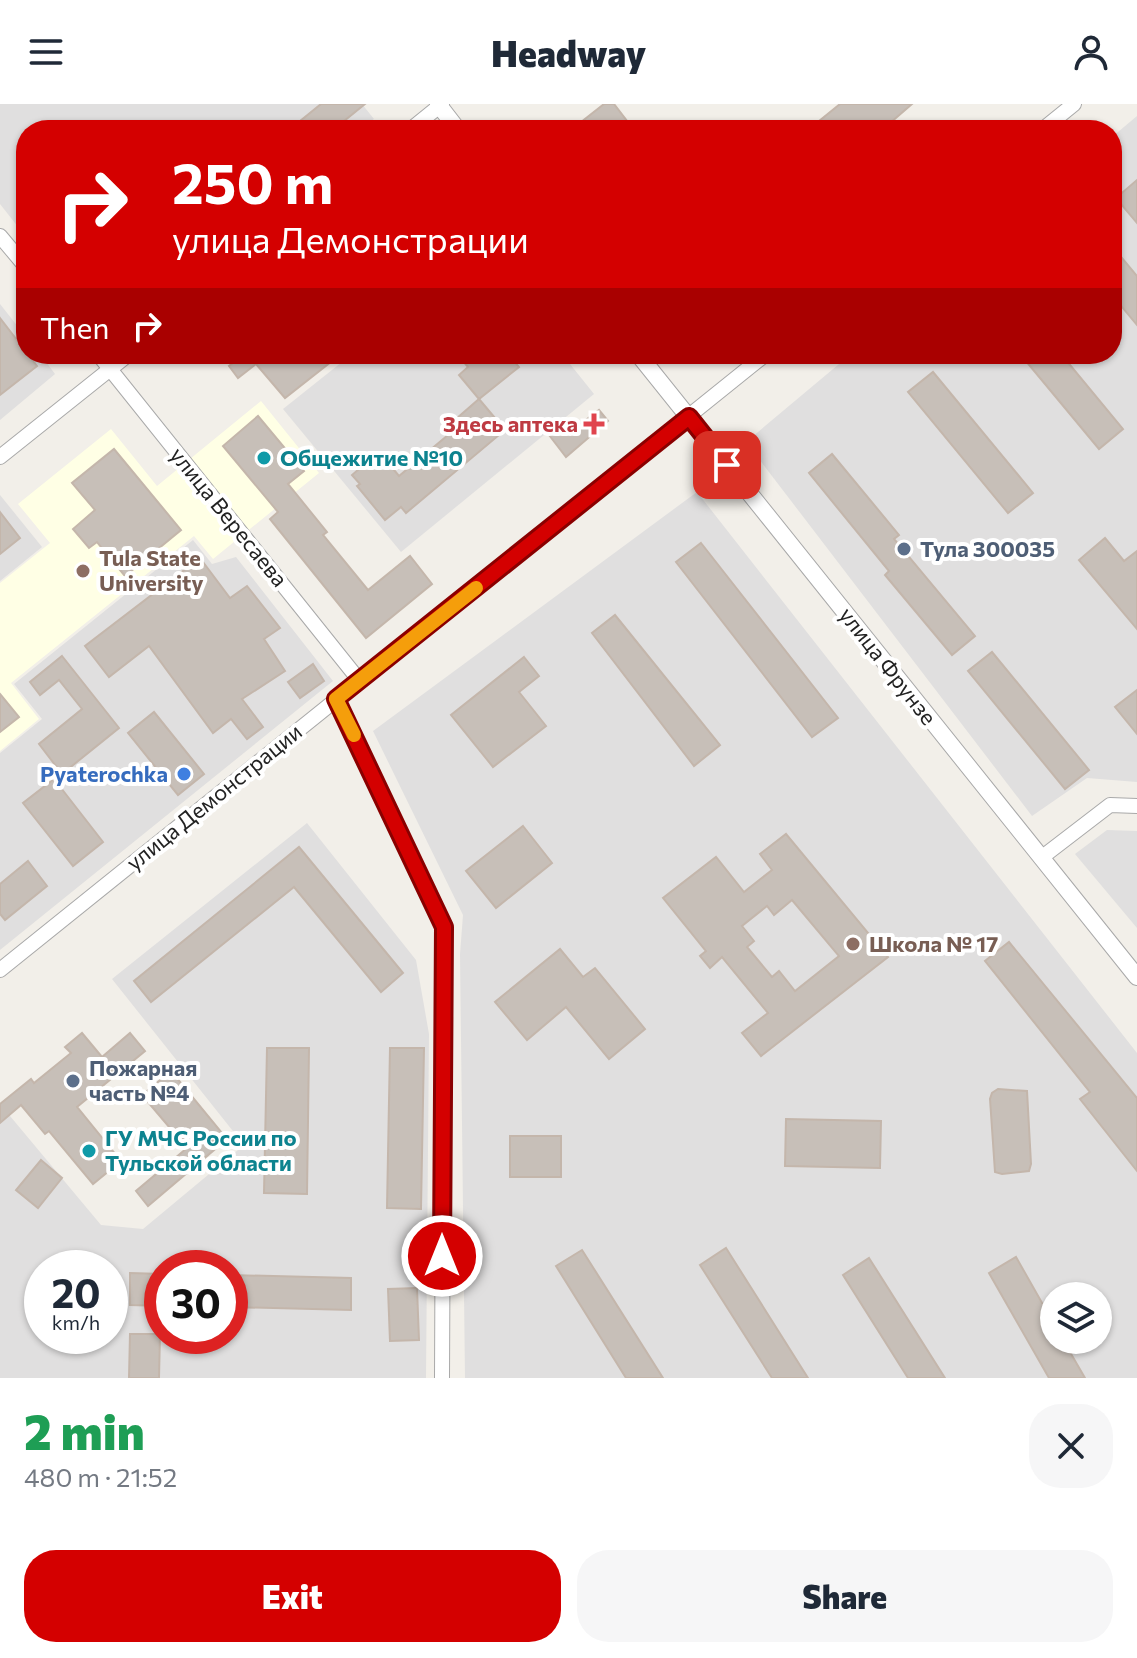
<!DOCTYPE html>
<html lang="en">
<head>
<meta charset="utf-8">
<style>
	body { margin:0; font-family:Commissioner,sans-serif; background:#f6f6f7; color:#1f2937; height:100vh; display:flex; flex-direction:column; font-size:30px; white-space:nowrap }
	* { box-sizing:border-box; margin:0 }
	p { font-size:26px; color:#747a83 }
	.icon { flex:none; width:44px; height:44px; fill:none; stroke:currentColor; stroke-width:2; stroke-linecap:round; stroke-linejoin:round }
	.map { position:relative; height:1274px; overflow:hidden }
	.panel { display:flex; flex-direction:column; background:#fff; flex:1 }
	.panel>* { flex:none }
	.hud { position:absolute; left:16px; top:16px; width:1106px; height:244px; border-radius:32px; box-shadow:0 2px 6px #0004; background:#d40000; color:#fff; overflow:hidden }
	.fabs { position:absolute; left:1040px; top:1178px; display:grid; gap:16px }
	.fabs a { display:grid; place-items:center; width:72px; height:72px; border-radius:50%; background:#fff; box-shadow:0 2px 6px #0004; font-size:40px }
	.speed { position:absolute; left:24px; top:1146px; display:flex; gap:16px; font-size:40px; font-weight:700; text-align:center }
	.speed>* { display:grid; place-content:center; width:104px; height:104px; border-radius:50%; background:#fff; box-shadow:0 2px 6px #0004; line-height:1 }
	.speed small { font-size:20px; font-weight:400 }
	.speed .limit { border:12px solid #d22; background:#fff; color:#111 }
	.pin { position:absolute; display:grid; place-items:center; width:68px; height:68px; color:#fff; margin:-34px; border-radius:16px; box-shadow:0 4px 12px #0006 }
	.me { position:absolute; width:88px; margin:-44px; rotate:0deg; stroke-linejoin:round; filter:drop-shadow(0 0 6px #0008) }
	.turn { display:flex; align-items:center; gap:28px; height:168px; padding:0 24px; font-size:36px }
	.turn .icon { width:104px; height:104px; stroke-width:2.5 }
	.turn b { display:block; font-size:56px; line-height:68px }
	.then { display:flex; align-items:center; height:76px; padding:0 24px; background:#0003; gap:16px; font-size:30px }
	.round { display:grid; place-items:center; flex:none; width:84px; height:84px; border-radius:32px; background:#f6f6f7 }
	.overview { display:flex; align-items:center; justify-content:space-between; height:136px; padding:0 24px }
	h1 { font-size:48px; font-weight:800; line-height:60px; color:#1e9e55 }
	.cta { display:flex; gap:16px; margin-top:auto; padding:16px 24px }
	.cta a { flex:1; height:92px; border-radius:32px; background:#d40000; color:#fff; font-size:32px; font-weight:800; line-height:92px; text-align:center }
	.cta a+a { background:#f6f6f7; color:#1f2937 }
	header { display:flex; justify-content:space-between; align-items:center; height:104px; padding:0 24px; background:#fff; font-size:36px; font-weight:800 }
	.map>svg:first-child { display:block }
	.residential { fill:#e0dfdf; fill-rule:evenodd }
	.education { fill:#ffffe5 }
	.building { fill:#c7bfb8; stroke:#c4b6ab; stroke-width:2; fill-rule:evenodd }
	.lines { fill:none; stroke-linecap:round; stroke-linejoin:round }
	.minor-casing { stroke:#a9a9a9; stroke-width:16 }
	.tertiary-casing { stroke:#a9a9a9; stroke-width:18 }
	.minor { stroke:#fff; stroke-width:14 }
	.tertiary { stroke:#fff; stroke-width:16 }
	.route-casing { stroke:#8a0000; stroke-width:20 }
	.route { stroke:#d40000; stroke-width:14 }
	.slow { stroke:#f59e0b; stroke-width:14 }
	.health-dot { fill:#e0444e; stroke:#fff; stroke-width:3 }
	.culture-dot { fill:#0f9aa8; stroke:#fff; stroke-width:3 }
	.service-dot { fill:#5c6f8a; stroke:#fff; stroke-width:3 }
	.education-dot { fill:#8d6e63; stroke:#fff; stroke-width:3 }
	.shop-dot { fill:#3f7fe0; stroke:#fff; stroke-width:3 }
	.labels { text-anchor:middle; stroke-width:8; stroke-linejoin:round; paint-order:stroke }
	.health-label { font-size:22px; font-weight:bold; fill:#be3a42; stroke:#fff; text-anchor:end }
	.culture-label { font-size:22px; font-weight:bold; fill:#0d838f; stroke:#fff; text-anchor:start }
	.street-label { font-size:22px; fill:#222; stroke:#fff }
	.service-label { font-size:22px; font-weight:bold; fill:#4e5e75; stroke:#fff; text-anchor:start }
	.education-label { font-size:22px; font-weight:bold; fill:#785e54; stroke:#fff; text-anchor:start }
	.shop-label { font-size:22px; font-weight:bold; fill:#366cbe; stroke:#fff; text-anchor:end }
</style>
</head>
<body>
<header><svg class="icon" aria-label="menu" viewBox="0 0 24 24"><path d="M4 6h16M4 12h16M4 18h16"/></svg>Headway<svg class="icon" aria-label="person" viewBox="0 0 24 24"><circle cx="12" cy="8" r="4"/><path d="M4 21q1-7 8-7t8 7"/></svg></header>
<div class="map">
<svg width="1137" height="1274" viewBox="0 0 1137 1274">
	<rect width="100%" height="100%" fill="#f2efe9"/>
	<g class="residential">
		<polygon points="0,0 362,0 374,15 359,26 26,26 26,133 0,100"/>
		<polygon points="1137,12 1137,678 1087,674 1032,712 746,338 851,250 1112,250 1112,33"/>
		<polygon points="0,200 26,233 26,250 40,250 55,270 0,316"/>
		<polygon points="352,250 562,250 594,290 401,448 283,305"/>
		<path d="M697,388l440,561v325h-672l-5,-424 3,-39 -90,-184zM1054,1192h44v44h-44z"/>
		<polygon points="0,391 42,443 0,477"/>
		<polygon points="193,436 212,460 236,453 333,577 0,846 0,649 42,615 14,580"/>
		<path d="M307,719l109,137 13,74 -3,344h-426v-274l101,121 42,4 101,-84 -132,-166zM42,1164h68v68h-68zM162,1164h68v68h-68z"/>
		<polygon points="1107,726 1137,727 1137,824 1075,750"/>
	</g>
	<polygon class="education" points="261,297 319,369 213,455 194,432 11,579 39,615 0,647 0,479 50,439 18,400 111,325 157,382"/>
	<g class="building">
		<polygon points="321,0 365,0 333,26 289,26"/>
		<polygon points="604,0 614,0 634,26 571,26"/>
		<polygon points="840,0 912,0 882,26 808,26"/>
		<polygon points="1137,76 1137,119 1116,94"/>
		<polygon points="1112,142 1137,172 1137,221 1112,191"/>
		<polygon points="0,214 37,262 0,291"/>
		<polygon points="245,250 341,250 285,294 256,260 238,274 229,262"/>
		<polygon points="457,250 508,250 519,263 479,295 459,271 468,263"/>
		<polygon points="1020,250 1061,250 1123,325 1099,345"/>
		<polygon points="933,268 1033,389 1008,409 908,288"/>
		<polygon points="479,295 505,326 406,409 401,403 385,416 357,382 360,380 352,371 373,353 378,359 384,354 399,372 454,326 449,321"/>
		<polygon points="599,306 608,317 566,353 549,331 567,316 574,325"/>
		<polygon points="258,312 304,367 288,380 327,428 323,431 368,486 410,452 432,480 366,534 270,415 278,408 223,342"/>
		<polygon points="114,345 181,426 125,472 97,438 89,444 73,425 95,406 72,379"/>
		<polygon points="832,350 899,431 894,435 975,532 952,551 885,471 889,467 809,369"/>
		<polygon points="0,408 20,434 0,450"/>
		<polygon points="1105,434 1124,457 1137,447 1137,525 1079,456"/>
		<polygon points="701,439 838,614 812,633 676,458"/>
		<polygon points="200,454 230,494 247,482 280,524 264,535 285,567 242,595 263,623 247,635 231,615 213,629 149,542 109,573 85,542"/>
		<polygon points="615,511 720,641 694,662 592,529"/>
		<polygon points="992,548 1089,666 1065,685 968,567"/>
		<polygon points="62,552 119,624 62,670 39,640 82,605 59,576 40,591 30,578"/>
		<polygon points="524,553 539,572 519,588 546,622 493,663 451,611"/>
		<polygon points="313,560 324,577 300,594 288,578"/>
		<polygon points="1137,586 1137,630 1115,603"/>
		<polygon points="0,590 19,613 0,628"/>
		<polygon points="154,608 204,670 178,691 128,629"/>
		<polygon points="54,675 103,738 73,762 23,699"/>
		<polygon points="523,722 552,759 496,804 466,767"/>
		<path d="M786,730l102,123 -127,99 -19,-23 26,-20 -46,-56 -12,11 -10,-12 6,-5 -43,-53 53,-41 28,35 28,-22 -12,-16zM792,796l47,56 -44,35 -16,-20 -7,6 -25,-30 7,-6 -12,-15 25,-20 7,9z"/>
		<polygon points="299,743 403,869 381,888 294,783 151,898 134,877"/>
		<polygon points="28,757 47,782 5,816 0,810 0,780"/>
		<polygon points="1009,838 1137,994 1137,1067 1080,995 1090,988 985,857"/>
		<polygon points="560,845 583,873 595,864 645,925 609,955 566,903 527,936 495,898"/>
		<polygon points="82,929 102,953 130,929 145,947 77,1003 121,1057 93,1080 49,1027 45,1030 21,1001 0,1019 0,1000 31,975 34,979 71,949 65,943"/>
		<polygon points="267,944 309,944 307,1090 264,1089"/>
		<polygon points="390,944 424,944 421,1105 387,1104"/>
		<polygon points="171,967 227,1035 148,1102 136,1087 187,1044 142,991"/>
		<polygon points="998,985 1027,987 1031,1060 1029,1067 1002,1070 995,1068 990,995 992,989"/>
		<polygon points="786,1015 881,1017 880,1064 785,1062"/>
		<rect x="510" y="1032" width="51" height="41"/>
		<polygon points="41,1056 62,1074 38,1104 16,1086"/>
		<polygon points="726,1144 808,1274 772,1274 700,1161"/>
		<polygon points="582,1146 663,1274 626,1274 556,1162"/>
		<polygon points="1016,1153 1054,1220 1054,1236 1063,1236 1085,1274 1049,1274 989,1169"/>
		<polygon points="869,1154 945,1274 908,1274 843,1171"/>
		<polygon points="130,1169 162,1170 162,1202 130,1201"/>
		<polygon points="230,1171 351,1174 351,1206 230,1203"/>
		<polygon points="417,1184 419,1236 390,1237 388,1185"/>
		<polygon points="130,1230 160,1230 159,1274 129,1274"/>
	</g>
	<g class="lines">
		<g class="minor-casing">
			<g id="minor">
				<polyline points="410,26 442,0"/>
				<polyline points="1042,26 1074,0"/>
				<polyline points="0,132 26,163"/>
				<polyline points="98,250 359,576"/>
				<polyline points="0,353 129,250"/>
				<polyline points="336,595 444,823 442,1274"/>
				<polyline points="1041,754 1110,701 1137,702"/>
				<polyline points="0,866 766,250"/>
			</g>
		</g>
		<g class="tertiary-casing">
			<g id="tertiary">
				<polyline points="438,0 458,26"/>
				<polyline points="638,250 1137,873"/>
			</g>
		</g>
		<use href="#minor" class="minor"/>
		<use href="#tertiary" class="tertiary"/>
	</g>
	<g class="lines">
		<g class="route-casing">
			<polyline id="route" points="442,1152 444,823 336,595 689,313 727,361"/>
		</g>
		<use href="#route" class="route"/>
		<polyline class="slow" points="354,631 336,595 476,484"/>
	</g>
	<path class="health-dot" d="M590 308h8v8h8v8h-8v8h-8v-8h-8v-8h8z"/>
	<g class="culture-dot">
		<circle cx="264" cy="354" r="8"/>
		<circle cx="89" cy="1047" r="8"/>
	</g>
	<g class="service-dot">
		<circle cx="904" cy="445" r="8"/>
		<circle cx="73" cy="977" r="8"/>
	</g>
	<g class="education-dot">
		<circle cx="83" cy="467" r="8"/>
		<circle cx="853" cy="840" r="8"/>
	</g>
	<circle class="shop-dot" cx="184" cy="670" r="8"/>
	<g class="labels">
		<g class="health-label">
			<text x="578" y="328">Здесь аптека</text>
		</g>
		<g class="culture-label">
			<text x="280" y="362">Общежитие №10</text>
			<text x="105" y="1042">ГУ МЧС России по<tspan x="105" dy="25">Тульской области</tspan></text>
		</g>
		<g class="street-label">
			<text transform="translate(229 413) rotate(51)" y="8">улица Вересаева</text>
			<text transform="translate(888 562) rotate(52)" y="8">улица Фрунзе</text>
			<text transform="translate(214 693) rotate(-39)" y="8">улица Демонстрации</text>
		</g>
		<g class="service-label">
			<text x="920" y="453">Тула 300035</text>
			<text x="89" y="972">Пожарная<tspan x="89" dy="25">часть №4</tspan></text>
		</g>
		<g class="education-label">
			<text x="99" y="462">Tula State<tspan x="99" dy="25">University</tspan></text>
			<text x="869" y="848">Школа № 17</text>
		</g>
		<g class="shop-label">
			<text x="168" y="678">Pyaterochka</text>
		</g>
	</g>
</svg>
<div class="fabs">
<a><svg class="icon" aria-label="layers" viewBox="0 0 24 24"><path d="M12 4l9 5-9 5-9-5zM3 14l9 5 9-5"/></svg></a>
</div>
<div class="speed"><div>20<small>km/h</small></div><div class="limit">30</div></div>
<div class="pin" style="left:727px;top:361px;background:#d93025"><svg class="icon" aria-label="arrive" viewBox="0 0 24 24"><path d="M6 21V4h12l-3 4 3 4H6"/></svg></div>
<svg class="me" style="left:442px;top:1152px" viewBox="-20 -20 40 40"><circle r="17" fill="#d40000" stroke="#fff" stroke-width="3"/><path d="M0-11L8 9 0 5-8 9z" fill="#fff"/></svg>
<div class="hud">
<div class="turn"><svg class="icon" aria-label="right" viewBox="0 0 24 24"><path d="M7 20v-9h11M14 6l5 5-5 5"/></svg><div><b>250 m</b>улица Демонстрации</div></div>
<div class="then">Then<svg class="icon" aria-label="right" viewBox="0 0 24 24"><path d="M7 20v-9h11M14 6l5 5-5 5"/></svg></div>
</div>
</div>
<section class="panel">
<div class="overview"><div><h1>2 min</h1><p>480 m · 21:52</p></div><a class="round"><svg class="icon" aria-label="close" viewBox="0 0 24 24"><path d="M6 6l12 12M18 6L6 18"/></svg></a></div>
<div class="cta"><a>Exit</a><a>Share</a></div>
</section>
</body>
</html>
